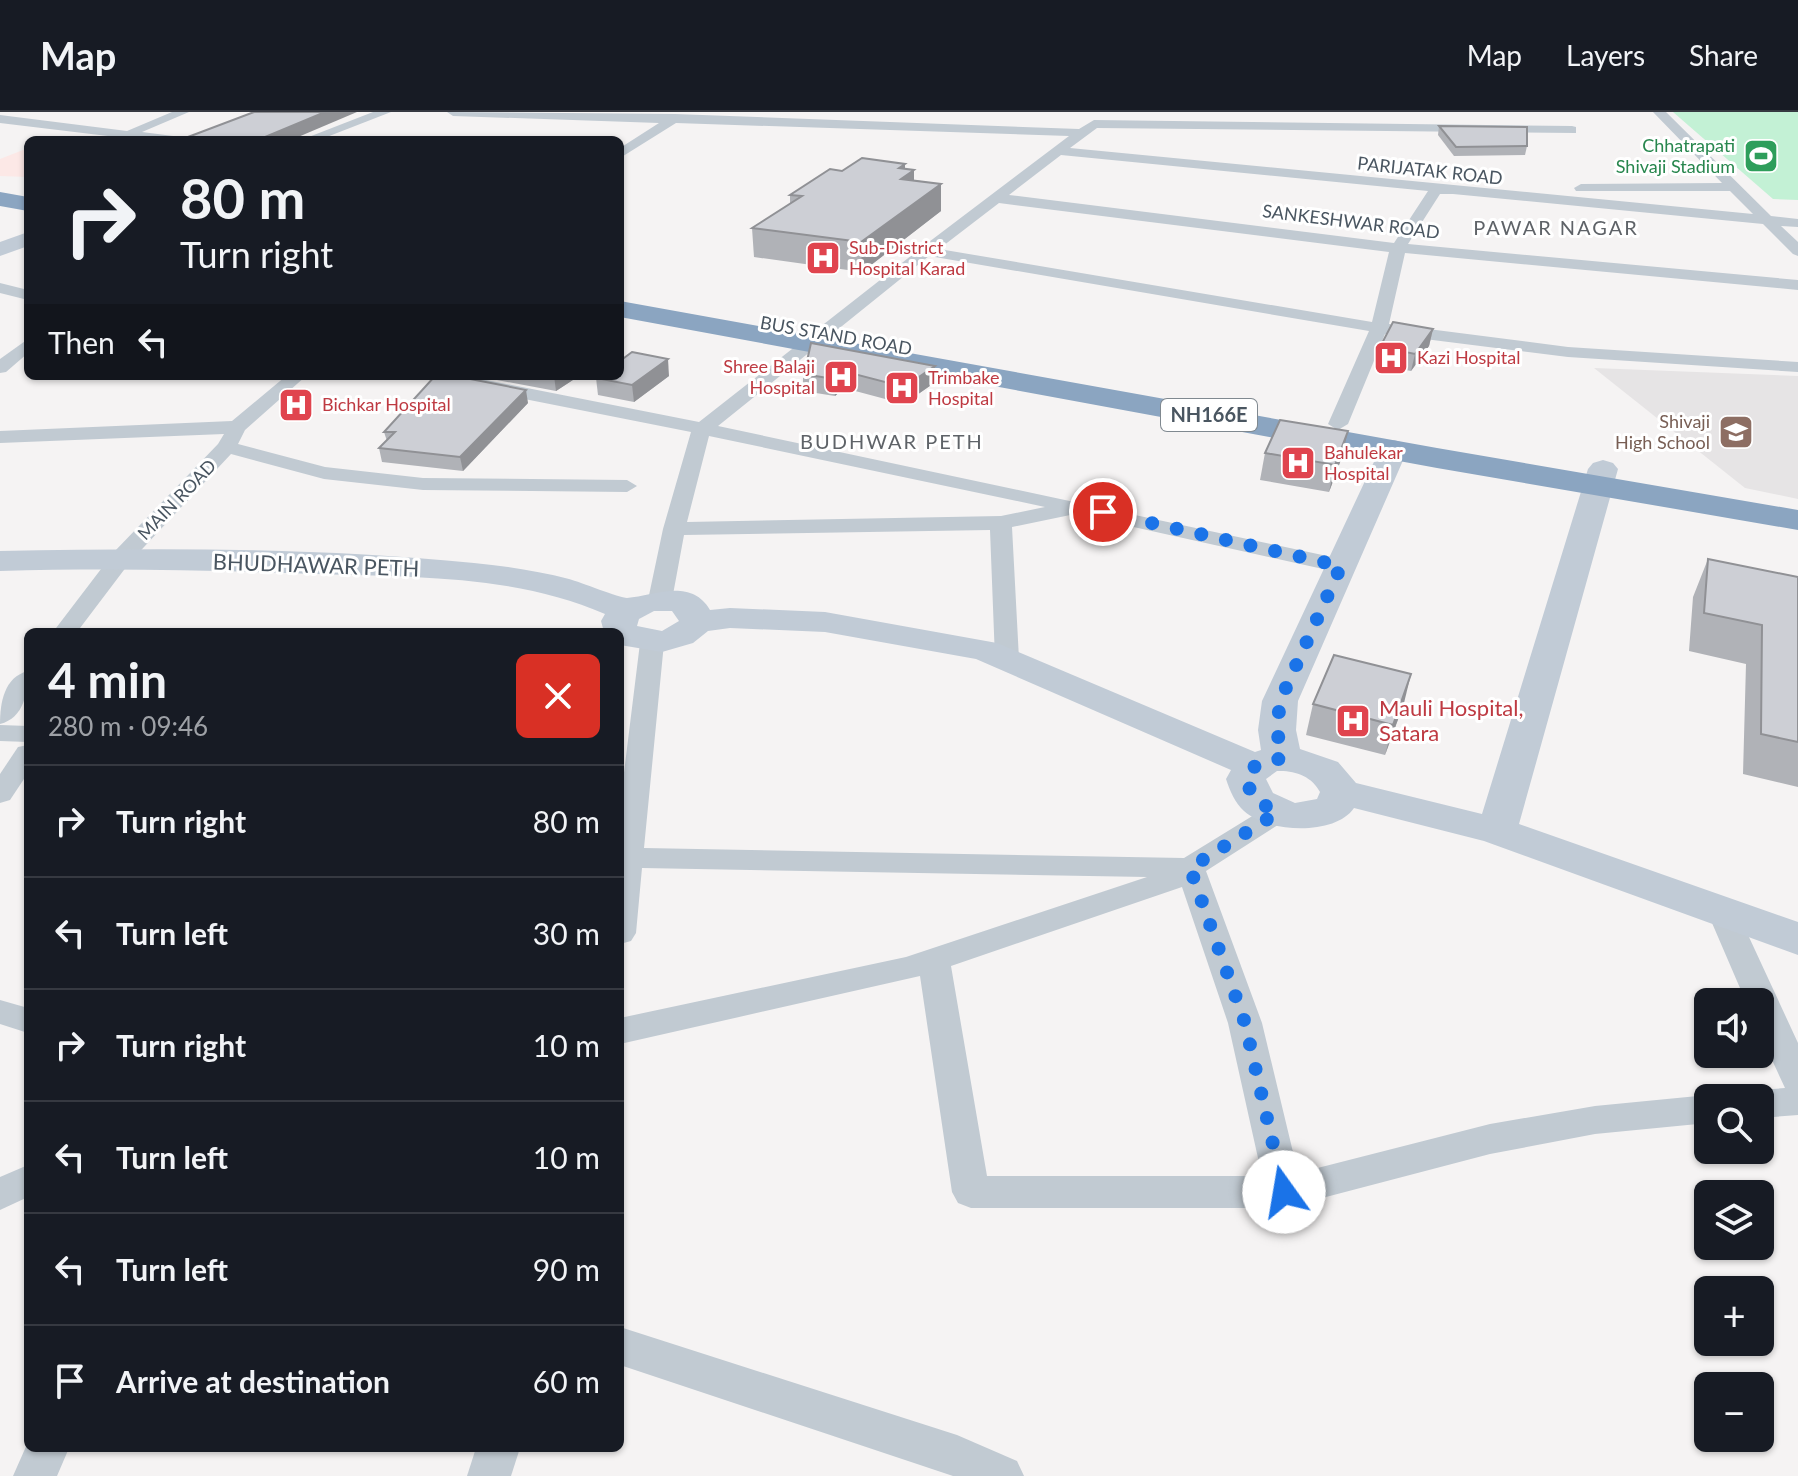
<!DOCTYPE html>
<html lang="en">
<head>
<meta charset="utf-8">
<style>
	body { margin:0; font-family:Lato,sans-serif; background:#242831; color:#f1f3f6; height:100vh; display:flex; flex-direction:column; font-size:30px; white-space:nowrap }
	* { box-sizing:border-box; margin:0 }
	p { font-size:26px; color:#9ea1a6 }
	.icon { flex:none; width:44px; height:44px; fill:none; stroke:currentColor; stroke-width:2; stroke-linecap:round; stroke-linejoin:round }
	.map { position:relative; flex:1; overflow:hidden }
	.panel { position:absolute; left:24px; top:516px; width:600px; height:824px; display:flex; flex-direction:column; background:#171b24; border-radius:12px; box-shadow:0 2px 6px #0004 }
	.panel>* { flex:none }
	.banner { position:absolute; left:24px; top:24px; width:600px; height:244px; border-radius:12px; box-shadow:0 2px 6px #0004; background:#171b24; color:#f1f3f6; overflow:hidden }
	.controls { position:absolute; left:1694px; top:876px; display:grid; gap:16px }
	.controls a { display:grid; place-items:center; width:80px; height:80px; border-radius:12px; background:#171b24; box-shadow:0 2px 6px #0004; font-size:40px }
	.pin { position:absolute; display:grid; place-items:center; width:68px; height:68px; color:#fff; margin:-34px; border:4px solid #fff; border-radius:50%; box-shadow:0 2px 8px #0007 }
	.me { position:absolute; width:88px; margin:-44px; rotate:347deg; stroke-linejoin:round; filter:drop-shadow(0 0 6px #0008) }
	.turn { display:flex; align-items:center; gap:28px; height:168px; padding:0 24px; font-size:36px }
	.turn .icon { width:104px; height:104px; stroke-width:2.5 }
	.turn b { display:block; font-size:56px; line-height:68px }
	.then { display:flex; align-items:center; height:76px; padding:0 24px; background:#0003; gap:16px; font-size:30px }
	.round { display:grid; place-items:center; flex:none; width:84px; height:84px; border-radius:12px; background:#242831 }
	.headline { display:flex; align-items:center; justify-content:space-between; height:136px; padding:0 24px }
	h1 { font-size:48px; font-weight:700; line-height:60px }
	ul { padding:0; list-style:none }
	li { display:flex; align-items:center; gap:24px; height:112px; padding:0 24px; border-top:2px solid #363941 }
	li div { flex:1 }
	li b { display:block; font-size:30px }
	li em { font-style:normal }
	header { display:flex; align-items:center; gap:48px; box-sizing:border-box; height:112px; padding:0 40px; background:#171b24; border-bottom:2px solid #363941 }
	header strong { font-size:38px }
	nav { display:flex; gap:44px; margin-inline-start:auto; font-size:28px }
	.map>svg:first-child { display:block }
	.education { fill:#e6e4e5 }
	.medical { fill:#fce8e6 }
	.green { fill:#c3f1d5 }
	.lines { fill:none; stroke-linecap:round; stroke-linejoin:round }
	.street { fill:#c1cad2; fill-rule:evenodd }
	.secondary { fill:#c1cbd6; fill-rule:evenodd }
	.highway { fill:#8ba5c1; fill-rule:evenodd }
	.wall { fill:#b0b2b7 }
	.shaded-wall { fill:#909195 }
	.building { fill:#cdcfd5; stroke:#909195; stroke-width:2 }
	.route { stroke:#1a73e8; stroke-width:14; stroke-dasharray:0 25.2 }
	.labels { text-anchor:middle; stroke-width:6; stroke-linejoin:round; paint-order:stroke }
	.far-leisure-label { font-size:18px; fill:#27864d; stroke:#fff; text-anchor:end }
	.far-street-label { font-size:18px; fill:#4a5661; stroke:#fff }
	.far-health-label { font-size:18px; fill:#be3a42; stroke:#fff; text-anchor:start }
	.far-education-label { font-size:18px; fill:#785e54; stroke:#fff; text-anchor:end }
	.far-neighbourhood-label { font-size:20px; letter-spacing:2px; fill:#5f6368; stroke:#fff }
	.shield { fill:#fff; stroke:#808990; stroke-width:2 }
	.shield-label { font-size:20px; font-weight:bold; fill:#4a5661 }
	.street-label { font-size:22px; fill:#4a5661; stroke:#fff }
	.health-label { font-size:22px; fill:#be3a42; stroke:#fff; text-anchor:start }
</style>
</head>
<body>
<header>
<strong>Map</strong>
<nav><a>Map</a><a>Layers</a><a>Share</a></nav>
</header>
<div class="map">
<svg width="1798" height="1364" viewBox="0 0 1798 1364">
	<rect width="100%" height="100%" fill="#f5f3f3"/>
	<polygon class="education" points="1594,256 1798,264 1798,387 1745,376"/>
	<polygon class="medical" points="28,36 28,65 0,64 0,47"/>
	<polygon class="green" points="1673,0 1798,0 1798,88 1773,87"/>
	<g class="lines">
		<g class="street">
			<polygon points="172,0 189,0 142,20 173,24 179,28 141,28 0,11 0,3 127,19"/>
			<polygon points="373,0 391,0 319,28 301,28"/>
			<path d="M447,0l228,2 404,15 15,-9 478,6 4,1v6l-479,-5 -27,20 683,66 -23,-23h-154l-2,-3 7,-4 141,-1 -69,-71h13l105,104 27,3v8l-17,-1 17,16v14l-5,-2 -30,-30 -310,-30h-13l-32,50 390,36v10l-393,-37 -16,71 179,23 230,15v10l-230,-15 -183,-23 -37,90 -10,6 -10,-6 41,-93 -440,-75 -211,170 623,133 8,2 3,5 -3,5 -8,2 -266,-59 -63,13 7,132 -3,5h-18l-3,-5 -5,-129 -306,5 -12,65 -4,5h-16l-4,-5 15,-71 28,-97 -253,-50 -9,-6h37l233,46 222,-174 148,-112 -393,-13 -56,35v-10l39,-25 -206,-7zM1061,43l367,36 -34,52 -385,-48zM999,91l390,49 -17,70 -433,-73zM709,324l336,71 -44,9 -314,6z"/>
			<polygon points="0,171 28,178 28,188 0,181"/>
			<polygon points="28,227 28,241 6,260 0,261 0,247"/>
			<polygon points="286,264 306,264 245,318 238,332 325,355 423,366 627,368 637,374 627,380 423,378 324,367 231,342 130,450 77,520 53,520 114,440 218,332 224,322 0,331 0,319 232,309"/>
			<path d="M652,524l9,2 3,5 -20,205 540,10 83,-51 10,-3 10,3 4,6 -4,6 -81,52 56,152 36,150 192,-49 105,-18 113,-11 9,3h-9v25l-113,11 -105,20 -206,54h-313l-13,-5 -6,-11 -32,-216 -300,68v-26l286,-61 241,-80 -505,-9 -6,65 -5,8 -11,3v-139l20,-162 3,-5zM1182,775l46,136 34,153h-275l-36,-210z"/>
			<path d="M28,559c0,21 -4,47 -28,53 0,-21 4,-47 28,-53z"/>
			<polygon points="0,613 28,614 28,630 0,629"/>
			<polygon points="28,633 28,661 10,688 0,691 0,662 18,635"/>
			<polygon points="1721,786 1732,790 1736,797 1798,931 1798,1003 1760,1006 1760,986 1746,986 1760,978 1785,976 1760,922 1760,890 1746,890 1706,797 1710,790"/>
			<polygon points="0,888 28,896 28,921 0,912"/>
			<polygon points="28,1053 28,1085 0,1098 0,1065"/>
			<polygon points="620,1215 957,1323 1017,1349 1024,1364 953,1364 620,1253"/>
			<polygon points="28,1330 28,1336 69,1336 57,1364 13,1364"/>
			<polygon points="476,1336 520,1336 511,1364 467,1364"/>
		</g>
		<g class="secondary">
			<polygon points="28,120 28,134 0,144 0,130"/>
			<path d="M1394,328l10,3 4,6 -110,252 -2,29 4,19 38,13 18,21 126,31 106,-345 5,-6 10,-3 10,3 5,6 -99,355 279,98v33l-314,-114 -130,-33c-19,28 -86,25 -110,3 -9,-8 -14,-20 -18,-32l5,-9 -255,-111 -151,-27 -95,-4 -22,3 -15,12 -31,9 -42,-7v-13h-16l-3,-11 4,-7c-89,-39 -192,-37 -288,-40 -106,-4 -211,-6 -317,-3v-20c157,-3 317,-4 474,12 32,3 64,8 95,16 11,3 51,19 58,19 26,-2 64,-21 83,12l20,-2 95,4 172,31 258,109 6,-2 -3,-20 4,-29 118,-252 4,-6zM654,499h18l7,10 -17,10 -25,-5 2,-7zM1277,659c17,-1 35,5 43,21l-3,7 -22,4 -22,-10 -7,-14z"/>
		</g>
		<g class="highway">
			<polygon points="0,80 28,85 28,99 0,94"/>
			<polygon points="620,189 1437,336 1798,398 1798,418 1437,356 620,205"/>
		</g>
	</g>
	<g class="wall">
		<polygon points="1439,14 1527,34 1525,43 1454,44 1438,23"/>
		<polygon points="905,52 905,57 914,58 914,68 941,72 941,99 862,160 754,145 752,116 790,92 790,83 842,59"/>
		<polygon points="1433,217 1429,234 1411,259 1376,252 1380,235"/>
		<polygon points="807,249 934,271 904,292 844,276 835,284 803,279 803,262 807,258"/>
		<polygon points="476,264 579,264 556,279"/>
		<polygon points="669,264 634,290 598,283 596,266"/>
		<polygon points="528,291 463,359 382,350 379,336 387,329 384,320"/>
		<polygon points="1265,341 1342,345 1329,380 1260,368"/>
		<polygon points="1708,447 1798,465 1798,675 1743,662 1746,552 1689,539 1693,485"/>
		<polygon points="1404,591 1385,643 1306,623 1313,592"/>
	</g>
	<g class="shaded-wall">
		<polygon points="325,0 357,0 291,28 258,28"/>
		<polygon points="905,52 905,64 914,58 914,85 901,94 899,56"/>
		<polygon points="941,72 941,99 862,160 861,130"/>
		<polygon points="1433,217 1429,234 1411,259 1415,242"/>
		<polygon points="668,247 669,264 634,290 632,273"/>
		<polygon points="935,254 934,271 904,292 904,275"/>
		<polygon points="843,259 844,276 835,284 834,267"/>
		<polygon points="554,264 579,264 556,279"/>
		<polygon points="526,278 528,291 463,359 460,345"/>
		<polygon points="1348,319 1342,345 1329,380 1335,353"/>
		<polygon points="1411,562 1404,591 1385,643 1393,613"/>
	</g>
	<g class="building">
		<polygon points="254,0 325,0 258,28 180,28"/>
		<polygon points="1439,14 1527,15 1527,34 1456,35"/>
		<polygon points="862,46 905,52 899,56 914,58 901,67 941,72 861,130 752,116 802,84 790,83 830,57 842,59"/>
		<polygon points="1393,210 1433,217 1415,242 1380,235"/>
		<polygon points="811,231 935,254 904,275 843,259 834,267 803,262 814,251 807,249"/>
		<polygon points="632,240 668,247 632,273 596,266 598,264 620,264 620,249"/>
		<polygon points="435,264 455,264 526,278 460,345 379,336 395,320 384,320"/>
		<polygon points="1280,308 1348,319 1335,353 1265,341"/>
		<polygon points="1708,447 1798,465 1798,630 1761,622 1762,513 1704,501"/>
		<polygon points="1334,543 1411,562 1393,613 1313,592"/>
	</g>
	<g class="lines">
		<polyline class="route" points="1103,400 1341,454 1280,589 1277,618 1282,646 1255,654 1246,667 1253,686 1277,701 1190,756 1245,911 1284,1080"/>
	</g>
	<defs>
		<g id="stadium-square" transform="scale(1.8)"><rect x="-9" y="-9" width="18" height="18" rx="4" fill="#2e9e5b" stroke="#fff"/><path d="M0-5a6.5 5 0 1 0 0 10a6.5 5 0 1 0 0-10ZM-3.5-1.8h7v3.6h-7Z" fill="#fff"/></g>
		<g id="hospital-square" transform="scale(1.8)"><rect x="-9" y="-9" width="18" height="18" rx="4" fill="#e0444e" stroke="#fff"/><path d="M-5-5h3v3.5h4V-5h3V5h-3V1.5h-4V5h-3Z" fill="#fff"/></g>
		<g id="university-square" transform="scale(1.8)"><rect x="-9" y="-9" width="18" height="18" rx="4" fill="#8d6e63" stroke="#fff"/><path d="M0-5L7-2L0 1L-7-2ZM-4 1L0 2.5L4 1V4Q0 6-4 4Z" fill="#fff"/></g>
	</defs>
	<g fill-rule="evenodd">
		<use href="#stadium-square" x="1761" y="44"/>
		<use href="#hospital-square" x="823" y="146"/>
		<use href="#hospital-square" x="1391" y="246"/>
		<use href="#hospital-square" x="841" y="265"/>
		<use href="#hospital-square" x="902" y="276"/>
		<use href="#hospital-square" x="296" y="293"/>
		<use href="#university-square" x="1736" y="320"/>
		<use href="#hospital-square" x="1298" y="351"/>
		<use href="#hospital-square" x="1353" y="609"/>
	</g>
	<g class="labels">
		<g class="far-leisure-label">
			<text x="1735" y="40">Chhatrapati<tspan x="1735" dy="21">Shivaji Stadium</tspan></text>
		</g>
		<g class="far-street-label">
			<text transform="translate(1430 59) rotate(6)" y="6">PARIJATAK ROAD</text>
			<text transform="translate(1351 110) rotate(7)" y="6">SANKESHWAR ROAD</text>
			<text transform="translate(836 224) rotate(10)" y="6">BUS STAND ROAD</text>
			<text transform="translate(177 388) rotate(-46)" y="6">MAIN ROAD</text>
		</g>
		<g class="far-health-label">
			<text x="849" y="142">Sub-District<tspan x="849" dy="21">Hospital Karad</tspan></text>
			<text x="1417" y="252">Kazi Hospital</text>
			<text x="815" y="261" text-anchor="end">Shree Balaji<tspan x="815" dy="21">Hospital</tspan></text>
			<text x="928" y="272">Trimbake<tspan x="928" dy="21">Hospital</tspan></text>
			<text x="322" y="299">Bichkar Hospital</text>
			<text x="1324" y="347">Bahulekar<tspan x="1324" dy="21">Hospital</tspan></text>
		</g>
		<g class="far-education-label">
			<text x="1710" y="316">Shivaji<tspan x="1710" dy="21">High School</tspan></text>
		</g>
		<g class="far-neighbourhood-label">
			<text x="1556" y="123">PAWAR NAGAR</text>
			<text x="892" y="337">BUDHWAR PETH</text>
		</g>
		<rect class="shield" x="1161" y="287" width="96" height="32" rx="6"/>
		<g class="shield-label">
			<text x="1209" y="310">NH166E</text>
		</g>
		<g class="street-label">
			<text transform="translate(316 453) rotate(2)" y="8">BHUDHAWAR PETH</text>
		</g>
		<g class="health-label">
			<text x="1379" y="604">Mauli Hospital,<tspan x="1379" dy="25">Satara</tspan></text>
		</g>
	</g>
</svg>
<div class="controls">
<a><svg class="icon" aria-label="sound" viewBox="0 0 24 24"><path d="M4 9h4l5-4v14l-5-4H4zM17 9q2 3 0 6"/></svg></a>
<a><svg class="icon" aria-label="search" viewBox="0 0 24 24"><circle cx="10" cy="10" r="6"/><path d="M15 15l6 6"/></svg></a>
<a><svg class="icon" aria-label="layers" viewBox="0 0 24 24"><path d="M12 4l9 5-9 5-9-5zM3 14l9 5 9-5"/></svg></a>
<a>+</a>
<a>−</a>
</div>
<div class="pin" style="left:1103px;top:400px;background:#d93025"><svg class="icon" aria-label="arrive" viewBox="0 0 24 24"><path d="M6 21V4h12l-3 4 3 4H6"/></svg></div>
<svg class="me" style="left:1284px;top:1080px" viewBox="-20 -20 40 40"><circle r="19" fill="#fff"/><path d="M0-13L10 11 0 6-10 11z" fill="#1a73e8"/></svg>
<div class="banner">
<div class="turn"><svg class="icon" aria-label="right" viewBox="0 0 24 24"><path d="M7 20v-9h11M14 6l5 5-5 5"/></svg><div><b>80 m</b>Turn right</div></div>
<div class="then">Then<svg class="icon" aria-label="left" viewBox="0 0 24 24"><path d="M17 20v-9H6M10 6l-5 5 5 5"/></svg></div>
</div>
<section class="panel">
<div class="headline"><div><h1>4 min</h1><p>280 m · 09:46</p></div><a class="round" style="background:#d93025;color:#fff"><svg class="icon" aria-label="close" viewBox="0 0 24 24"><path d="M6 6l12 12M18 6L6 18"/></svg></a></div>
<ul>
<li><svg class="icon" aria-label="right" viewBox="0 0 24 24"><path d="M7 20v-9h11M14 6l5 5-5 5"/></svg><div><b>Turn right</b></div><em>80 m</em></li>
<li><svg class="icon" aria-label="left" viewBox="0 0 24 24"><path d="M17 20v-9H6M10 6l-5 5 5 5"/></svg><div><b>Turn left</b></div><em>30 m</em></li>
<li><svg class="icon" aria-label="right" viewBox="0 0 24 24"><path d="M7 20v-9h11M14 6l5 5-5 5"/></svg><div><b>Turn right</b></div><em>10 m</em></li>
<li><svg class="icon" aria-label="left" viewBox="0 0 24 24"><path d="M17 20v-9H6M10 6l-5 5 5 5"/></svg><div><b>Turn left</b></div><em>10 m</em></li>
<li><svg class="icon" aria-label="left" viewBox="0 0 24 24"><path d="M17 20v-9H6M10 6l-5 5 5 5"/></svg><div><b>Turn left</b></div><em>90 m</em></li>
<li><svg class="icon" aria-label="arrive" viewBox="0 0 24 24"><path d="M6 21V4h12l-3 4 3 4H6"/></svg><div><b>Arrive at destination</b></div><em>60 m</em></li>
</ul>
</section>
</div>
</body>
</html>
